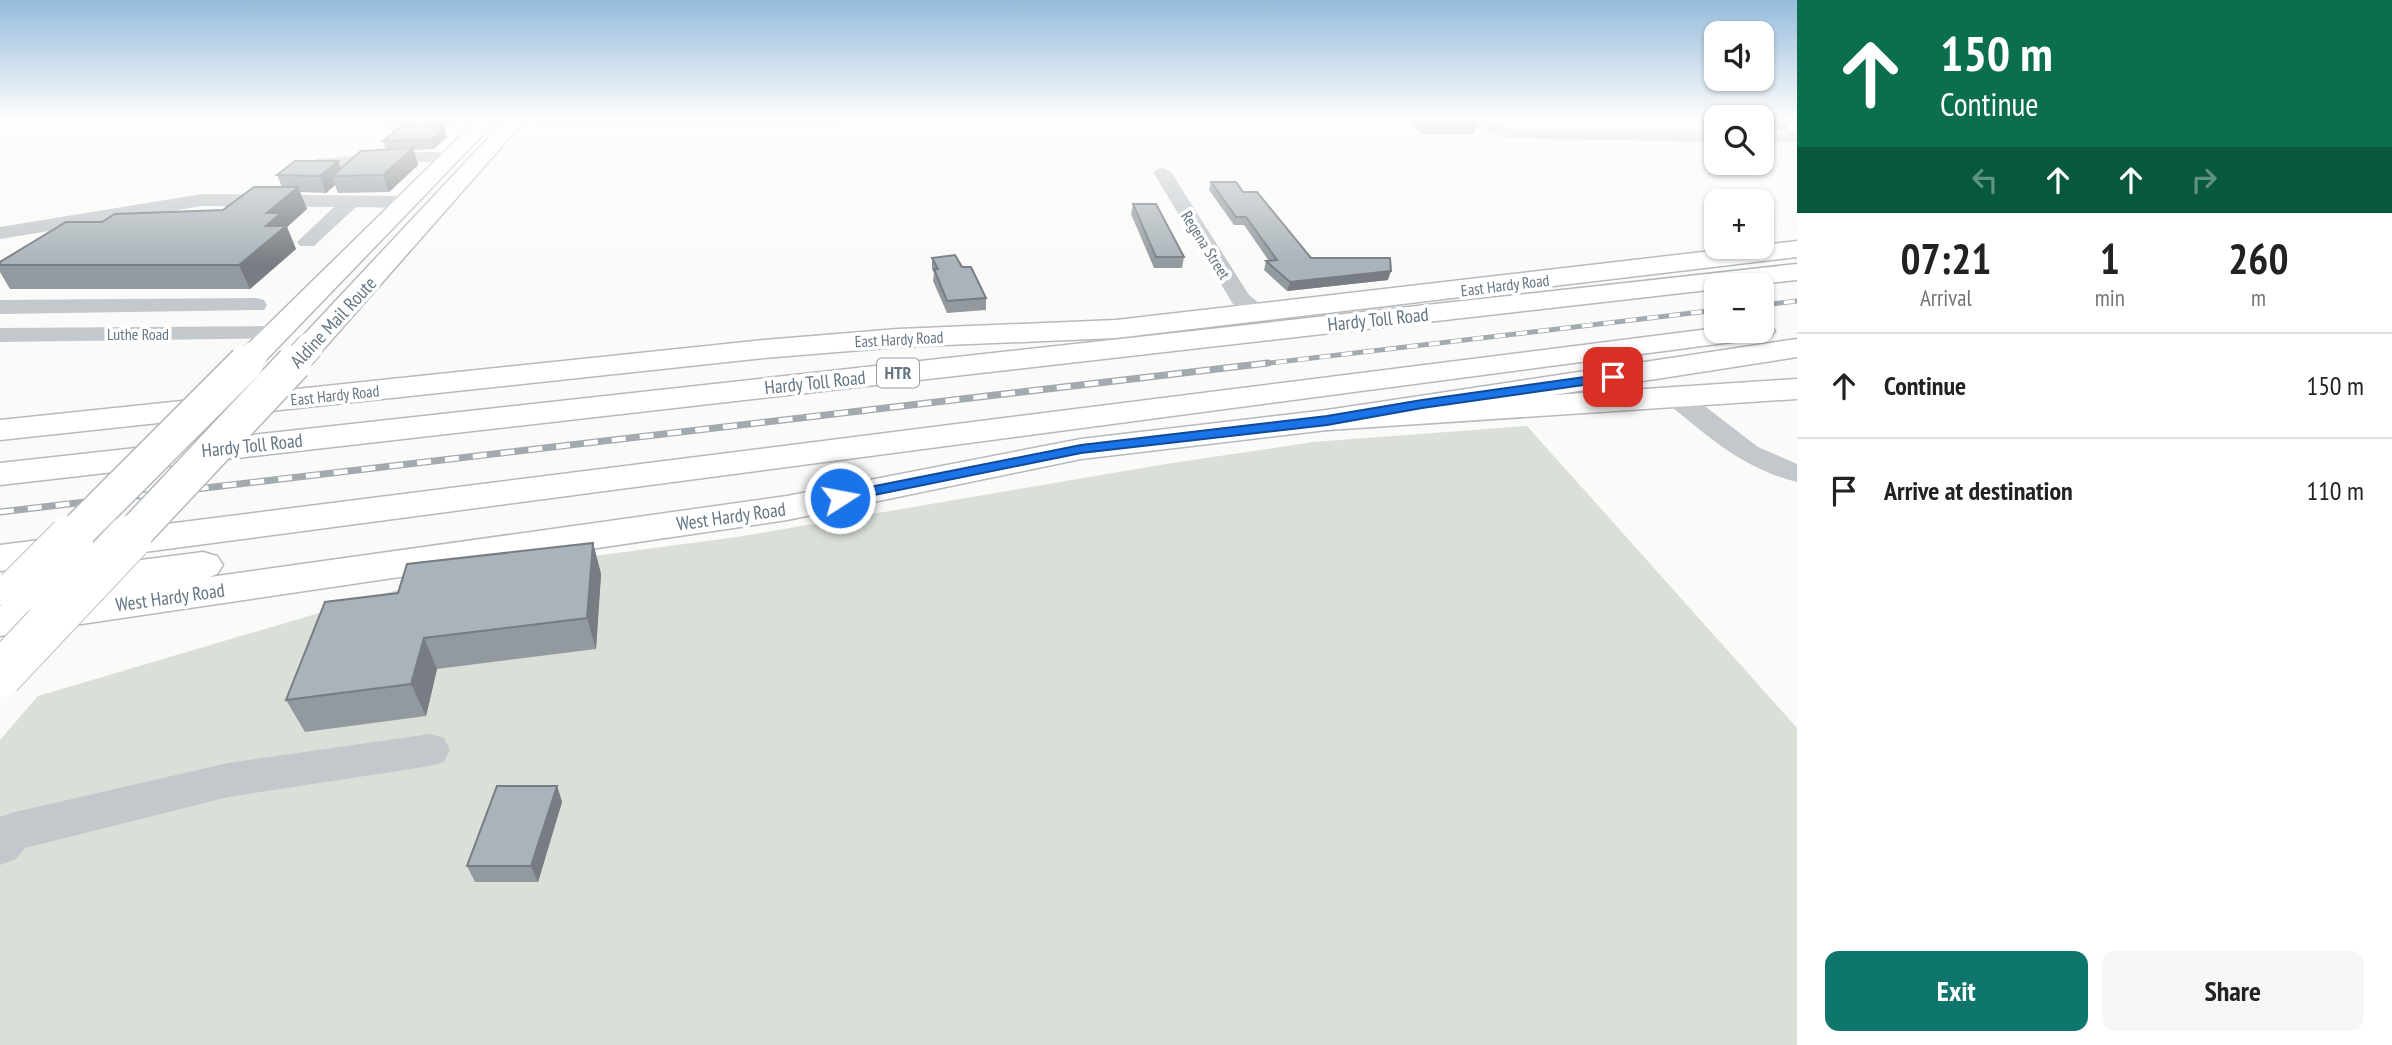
<!DOCTYPE html>
<html lang="en">
<head>
<meta charset="utf-8">
<style>
	body { margin:0; font-family:"PT Sans Narrow",sans-serif; background:#f6f6f6; color:#222; height:100vh; display:flex; flex-direction:column; font-size:26px; white-space:nowrap }
	* { box-sizing:border-box; margin:0 }
	p { font-size:23px; color:#767676 }
	.icon { flex:none; width:38px; height:38px; fill:none; stroke:currentColor; stroke-width:2; stroke-linecap:round; stroke-linejoin:round }
	.map { position:relative; flex:1; overflow:hidden }
	.side { display:flex; flex-direction:column; background:#fff; width:595px }
	.side>* { flex:none }
	.banner { background:#0b6e4f; color:#fff; overflow:hidden }
	.controls { position:absolute; left:1704px; top:21px; display:grid; gap:14px }
	.controls a { display:grid; place-items:center; width:70px; height:70px; border-radius:14px; background:#fff; box-shadow:0 2px 5px #0004; font-size:35px }
	.pin { position:absolute; display:grid; place-items:center; width:60px; height:60px; color:#fff; margin:-30px; border-radius:14px; box-shadow:0 4px 10px #0006 }
	.me { position:absolute; width:77px; margin:-38px; rotate:79deg; stroke-linejoin:round; filter:drop-shadow(0 0 5px #0008) }
	.turn { display:flex; align-items:center; gap:24px; height:147px; padding:0 28px; font-size:32px }
	.turn .icon { width:91px; height:91px; stroke-width:2.5 }
	.turn b { display:block; font-size:49px; line-height:60px }
	.lanes { display:flex; align-items:center; height:66px; padding:0 28px; background:#0003; justify-content:center; gap:35px; direction:ltr }
	.lanes .off { opacity:.35 }
	.eta { display:flex; justify-content:space-evenly; align-items:center; height:119px; text-align:center }
	.eta b { font-size:42px; font-weight:700; line-height:49px }
	.button { display:flex; gap:14px; margin-top:auto; padding:14px 28px }
	.button a { flex:1; height:80px; border-radius:14px; background:#0f766e; color:#fff; font-size:28px; font-weight:700; line-height:80px; text-align:center }
	.button a+a { background:#f6f6f6; color:#222 }
	ul { padding:0; list-style:none }
	li { display:flex; align-items:center; gap:21px; height:105px; padding:0 28px; border-top:2px solid #e0e0e0 }
	li div { flex:1 }
	li b { display:block; font-size:26px }
	li em { font-style:normal }
	main { display:flex; flex:1; min-height:0 }
	.map>svg:first-child { display:block }
	.green { fill:#dadfd7 }
	.lines { fill:none; stroke-linecap:round; stroke-linejoin:round }
	.major-casing { stroke:#b5babe; stroke-width:3 }
	.highway-casing { stroke:#b4b9bd; stroke-width:3 }
	.minor { fill:#c3c8cc; fill-rule:evenodd }
	.major { fill:#fff; fill-rule:evenodd }
	.highway { fill:#fff; fill-rule:evenodd }
	.rail-far1-casing { stroke:#a2aab0; stroke-width:5 }
	.rail-casing { stroke:#a2aab0; stroke-width:7 }
	.rail-far1 { stroke:#fff; stroke-width:3.5; stroke-dasharray:11; stroke-linecap:butt }
	.rail { stroke:#fff; stroke-width:4.5; stroke-dasharray:14; stroke-linecap:butt }
	.major-bridge-far2-casing { stroke:#b5babe; stroke-width:29; stroke-linecap:butt }
	.major-bridge-far1-casing { stroke:#b5babe; stroke-width:38; stroke-linecap:butt }
	.major-bridge-casing { stroke:#b5babe; stroke-width:47; stroke-linecap:butt }
	.major-bridge-far2 { stroke:#fff; stroke-width:27 }
	.major-bridge-far1 { stroke:#fff; stroke-width:35 }
	.major-bridge { stroke:#fff; stroke-width:45 }
	.wall { fill:#929a9f }
	.shaded-wall { fill:#777d82 }
	.building { fill:#aab3b9; stroke:#777d82; stroke-width:2 }
	.route { fill:#1a73e8; stroke:#114b97; stroke-width:2 }
	.labels { text-anchor:middle; stroke-width:7; stroke-linejoin:round; paint-order:stroke }
	.far-street-label { font-size:16px; fill:#657683; stroke:#fff }
	.shield { fill:#fff; stroke:#939fa8; stroke-width:2 }
	.shield-label { font-size:18px; font-weight:bold; fill:#657683 }
	.street-label { font-size:19px; fill:#657683; stroke:#fff }
</style>
</head>
<body>
<main>
<div class="map">
<svg width="1797" height="1045" viewBox="0 0 1797 1045">
	<rect width="100%" height="100%" fill="#fafaf8"/>
	<polygon class="green" points="1527,426 1797,728 1797,1045 0,1045 0,740 38,696 444,576 737,537 1166,464 1313,442"/>
	<g class="lines">
		<g class="major-casing">
			<g id="major">
				<polygon points="479,118 499,118 265,361 254,364 243,361 239,355 243,349"/>
				<polygon points="507,118 527,118 321,352 310,355 299,352 295,346 299,340"/>
				<polygon points="1797,241 1797,257 1116,338 898,347 764,358 0,440 0,420 764,340 898,329 1116,320"/>
				<polygon points="1797,379 1797,399 1327,430 1081,459 787,520 0,636 0,606 68,596 56,593 50,583 56,573 71,569 203,552 217,556 223,565 217,574 210,577 787,496 1081,439 1327,410"/>
			</g>
		</g>
		<g class="highway-casing">
			<g id="highway">
				<polygon points="1797,264 1797,280 1750,285 1717,285 1717,289 0,485 0,463"/>
				<polygon points="1762,323 1770,325 1775,331 1770,337 0,571 0,545 1717,328 1717,331 1762,331"/>
				<polygon points="1797,339 1797,357 1327,430 1315,427 1310,420 1315,413 1327,410"/>
			</g>
		</g>
		<g class="minor">
			<polygon points="529,118 846,118 847,119 839,124 537,123"/>
			<polygon points="1462,118 1483,118 1506,128 1717,132 1717,142 1503,138"/>
			<polygon points="1797,132 1797,142 1762,143 1762,133"/>
			<polygon points="409,152 450,152 459,157 450,162 409,162 317,169 308,164 317,159"/>
			<polygon points="1162,167 1171,172 1249,295 1269,311 1265,316 1249,316 1233,304 1153,172"/>
			<polygon points="202,194 405,196 414,202 405,208 356,207 314,246 300,246 297,242 334,207 202,206 0,239 0,227"/>
			<polygon points="256,298 264,300 267,305 264,310 0,314 0,300"/>
			<polygon points="275,326 284,328 287,333 284,338 0,342 0,328"/>
			<path d="M1676,389l9,2 73,56 39,17v18c-55,-14 -87,-44 -130,-79l-4,-6 4,-6z"/>
			<polygon points="430,734 444,738 450,750 444,762 430,766 228,797 25,848 16,859 0,865 0,817 11,813 228,763"/>
		</g>
		<use href="#major" class="major"/>
		<use href="#highway" class="highway"/>
		<g class="rail-far1-casing">
			<g id="rail-far1">
				<polyline points="1762,305 1797,301"/>
				<polyline points="1254,365 1717,310"/>
			</g>
		</g>
		<g class="rail-casing">
			<polyline id="rail" points="0,512 1268,363"/>
		</g>
		<use href="#rail-far1" class="rail-far1"/>
		<use href="#rail" class="rail"/>
		<g class="major-bridge-far2-casing">
			<g id="major-bridge-far2">
				<polyline points="244,365 254,355"/>
				<polyline points="293,365 310,346"/>
			</g>
		</g>
		<g class="major-bridge-far1-casing">
			<g id="major-bridge-far1">
				<polyline points="69,540 246,363"/>
				<polyline points="128,540 294,363"/>
			</g>
		</g>
		<g class="major-bridge-casing">
			<g id="major-bridge">
				<polyline points="18,591 71,538"/>
				<polyline points="0,675 129,538"/>
			</g>
		</g>
		<use href="#major-bridge-far2" class="major-bridge-far2"/>
		<use href="#major-bridge-far1" class="major-bridge-far1"/>
		<use href="#major-bridge" class="major-bridge"/>
	</g>
	<g class="wall">
		<polygon points="388,118 455,118 444,128 447,137 434,149 414,150 418,165 389,192 338,193 335,185 326,193 300,192 307,209 287,227 296,249 250,289 10,289 0,272 0,262 102,222 223,210 282,187 277,175 338,161 340,169 386,150 383,141 403,125 390,125"/>
		<polygon points="1403,118 1480,118 1474,134 1423,134"/>
		<polygon points="1762,118 1792,119 1786,130 1762,131"/>
		<polygon points="1211,182 1243,192 1311,258 1388,280 1287,291 1264,270 1266,261 1269,261 1244,225 1234,225 1209,190"/>
		<polygon points="1133,204 1184,257 1182,268 1154,268 1131,214"/>
		<polygon points="932,258 962,267 986,298 986,310 947,313 933,281 934,273 932,269"/>
		<polygon points="593,543 601,574 596,649 437,669 426,716 305,732 286,700 398,593"/>
		<polygon points="557,786 562,802 538,882 475,882 467,866"/>
	</g>
	<g class="shaded-wall">
		<polygon points="442,118 455,118 433,138 430,128"/>
		<polygon points="444,128 447,137 434,149 431,140"/>
		<polygon points="413,148 418,165 389,192 383,175"/>
		<polygon points="338,161 343,175 332,176 335,185 326,193 320,176"/>
		<polygon points="298,187 307,209 287,227 296,249 250,289 239,265 267,213"/>
		<polygon points="1391,271 1388,280 1287,291 1290,282"/>
		<polygon points="593,543 601,574 596,649 587,618"/>
		<polygon points="424,638 437,669 426,716 411,684"/>
		<polygon points="557,786 562,802 538,882 531,866"/>
	</g>
	<g class="building">
		<polygon points="411,118 442,118 430,128 444,128 431,140 383,141"/>
		<polygon points="1762,118 1789,118 1792,119 1762,121"/>
		<polygon points="413,148 383,175 332,176 361,151"/>
		<polygon points="295,161 338,161 320,176 277,175"/>
		<polygon points="1211,182 1236,182 1243,192 1257,192 1311,258 1390,258 1391,271 1290,282 1266,261 1277,260 1246,217 1236,217"/>
		<polygon points="254,187 298,187 267,213 281,213 266,226 286,226 239,265 0,265 0,262 66,222 102,222 115,214 223,210"/>
		<polygon points="1133,204 1156,204 1184,257 1156,257"/>
		<polygon points="955,255 962,267 971,267 986,298 947,301 934,269 938,269 932,258"/>
		<polygon points="593,543 587,618 424,638 411,684 286,700 325,602 398,593 407,564"/>
		<polygon points="497,786 557,786 531,866 467,866"/>
	</g>
	<linearGradient id="sky" x2="0" y2="1"><stop stop-color="#96bcdc"/><stop offset="0.45" stop-color="#fdfdfc"/><stop offset="1" stop-color="#fdfdfc" stop-opacity="0"/></linearGradient>
	<rect width="1797" height="264" fill="url(#sky)"/>
	<polygon class="route" points="1613,373 1620,377 1618,380 1422,408 1327,425 1081,453 840,502 833,498 840,493 1081,445 1327,416 1422,400"/>
	<g class="labels">
		<g class="far-street-label">
			<text transform="translate(1206 245) rotate(58)" y="6">Regena Street</text>
			<text transform="translate(1505 285) rotate(-7)" y="6">East Hardy Road</text>
			<text x="138" y="340">Luthe Road</text>
			<text transform="translate(899 339) rotate(-3)" y="6">East Hardy Road</text>
			<text transform="translate(335 395) rotate(-6)" y="6">East Hardy Road</text>
		</g>
		<rect class="shield" x="877" y="358.5" width="42" height="29" rx="5"/>
		<g class="shield-label">
			<text x="898" y="379">HTR</text>
		</g>
		<g class="street-label">
			<text transform="translate(1378 319) rotate(-6)" y="7">Hardy Toll Road</text>
			<text transform="translate(333 322) rotate(-47)" y="7">Aldine Mail Route</text>
			<text transform="translate(815 382) rotate(-6)" y="7">Hardy Toll Road</text>
			<text transform="translate(252 445) rotate(-6)" y="7">Hardy Toll Road</text>
			<text transform="translate(731 516) rotate(-8)" y="7">West Hardy Road</text>
			<text transform="translate(170 597) rotate(-8)" y="7">West Hardy Road</text>
		</g>
	</g>
</svg>
<div class="controls">
<a><svg class="icon" aria-label="sound" viewBox="0 0 24 24"><path d="M4 9h4l5-4v14l-5-4H4zM17 9q2 3 0 6"/></svg></a>
<a><svg class="icon" aria-label="search" viewBox="0 0 24 24"><circle cx="10" cy="10" r="6"/><path d="M15 15l6 6"/></svg></a>
<a>+</a>
<a>−</a>
</div>
<div class="pin" style="left:1613px;top:377px;background:#d93025"><svg class="icon" aria-label="arrive" viewBox="0 0 24 24"><path d="M6 21V4h12l-3 4 3 4H6"/></svg></div>
<svg class="me" style="left:840px;top:498px" viewBox="-20 -20 40 40"><circle r="17" fill="#1a73e8" stroke="#fff" stroke-width="3"/><path d="M0-11L8 9 0 5-8 9z" fill="#fff"/></svg>
</div>
<section class="side">
<div class="banner">
<div class="turn"><svg class="icon" aria-label="ahead" viewBox="0 0 24 24"><path d="M12 20V5M6 11l6-6 6 6"/></svg><div><b>150 m</b>Continue</div></div>
<div class="lanes"><svg class="icon off" aria-label="left" viewBox="0 0 24 24"><path d="M17 20v-9H6M10 6l-5 5 5 5"/></svg><svg class="icon" aria-label="ahead" viewBox="0 0 24 24"><path d="M12 20V5M6 11l6-6 6 6"/></svg><svg class="icon" aria-label="ahead" viewBox="0 0 24 24"><path d="M12 20V5M6 11l6-6 6 6"/></svg><svg class="icon off" aria-label="right" viewBox="0 0 24 24"><path d="M7 20v-9h11M14 6l5 5-5 5"/></svg></div>
</div>
<div class="eta">
<div><b>07:21</b><p>Arrival</p></div>
<div><b>1</b><p>min</p></div>
<div><b>260</b><p>m</p></div>
</div>
<ul>
<li><svg class="icon" aria-label="ahead" viewBox="0 0 24 24"><path d="M12 20V5M6 11l6-6 6 6"/></svg><div><b>Continue</b></div><em>150 m</em></li>
<li><svg class="icon" aria-label="arrive" viewBox="0 0 24 24"><path d="M6 21V4h12l-3 4 3 4H6"/></svg><div><b>Arrive at destination</b></div><em>110 m</em></li>
</ul>
<div class="button"><a>Exit</a><a>Share</a></div>
</section>
</main>
</body>
</html>
